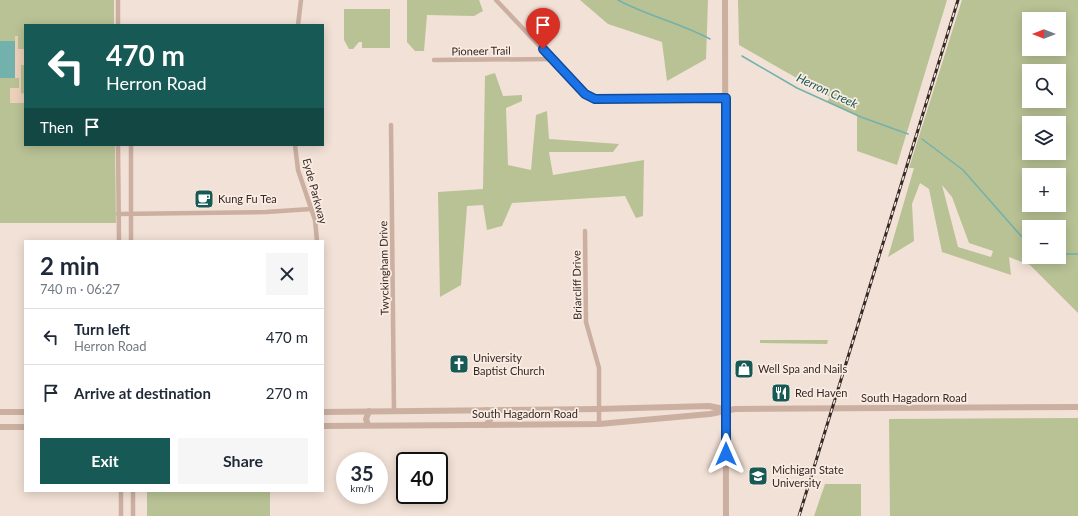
<!DOCTYPE html>
<html lang="en">
<head>
<meta charset="utf-8">
<style>
	body { margin:0; font-family:Lato,sans-serif; background:#f6f6f7; color:#1f2937; height:100vh; display:flex; flex-direction:column; font-size:15px; white-space:nowrap }
	* { box-sizing:border-box; margin:0 }
	p { font-size:13px; color:#747a83 }
	.icon { flex:none; width:22px; height:22px; fill:none; stroke:currentColor; stroke-width:2; stroke-linecap:round; stroke-linejoin:round }
	.map { position:relative; flex:1; overflow:hidden }
	.side { position:absolute; left:24px; top:240px; width:300px; height:252px; display:flex; flex-direction:column; background:#fff; border-radius:0px; box-shadow:0 2px 10px #0003 }
	.side>* { flex:none }
	.banner { position:absolute; left:24px; top:24px; width:300px; height:122px; border-radius:0px; box-shadow:0 2px 10px #0003; background:#175955; color:#fff; overflow:hidden }
	.needle { width:26px; rotate:270deg }
	.buttons { position:absolute; left:1022px; top:12px; display:grid; gap:8px }
	.buttons a { display:grid; place-items:center; width:44px; height:44px; border-radius:0px; background:#fff; box-shadow:0 2px 10px #0003; font-size:20px }
	.speed { position:absolute; left:336px; top:452px; display:flex; gap:8px; font-size:20px; font-weight:700; text-align:center }
	.speed>* { display:grid; place-content:center; width:52px; height:52px; border-radius:50%; background:#fff; box-shadow:0 2px 10px #0003; line-height:1 }
	.speed small { font-size:10px; font-weight:400 }
	.speed .limit { border:2px solid #111; border-radius:6px; background:#fff; color:#111 }
	.pin { position:absolute; display:grid; place-items:center; width:34px; height:34px; color:#fff; margin:-41px -17px; border-radius:50% 50% 50% 0; rotate:-45deg; box-shadow:0 0 4px #0007 }
	.pin .icon { rotate:45deg }
	.me { position:absolute; width:44px; margin:-22px; rotate:0deg; stroke-linejoin:round; filter:drop-shadow(0 0 3px #0008) }
	.turn { display:flex; align-items:center; gap:14px; height:84px; padding:0 16px; font-size:18px }
	.turn .icon { width:52px; height:52px; stroke-width:2.5 }
	.turn b { display:block; font-size:28px; line-height:34px }
	.then { display:flex; align-items:center; height:38px; padding:0 16px; background:#0003; gap:8px; font-size:15px }
	.round { display:grid; place-items:center; flex:none; width:42px; height:42px; border-radius:0px; background:#f6f6f7 }
	.head { display:flex; align-items:center; justify-content:space-between; height:68px; padding:0 16px }
	h1 { font-size:24px; font-weight:700; line-height:30px }
	.cta { display:flex; gap:8px; margin-top:auto; padding:8px 16px }
	.cta a { flex:1; height:46px; border-radius:0px; background:#175955; color:#fff; font-size:16px; font-weight:700; line-height:46px; text-align:center }
	.cta a+a { background:#f6f6f7; color:#1f2937 }
	ul { padding:0; list-style:none }
	li { display:flex; align-items:center; gap:12px; height:56px; padding:0 16px; border-top:1px solid #e0e1e3 }
	li div { flex:1 }
	li b { display:block; font-size:15px }
	li em { font-style:normal }
	.map>svg:first-child { display:block }
	.green { fill:#b9c295; fill-rule:evenodd }
	.plaza { fill:#ecd0bb }
	.water { fill:#73b1ac }
	.lines { fill:none; stroke-linecap:round; stroke-linejoin:round }
	.stream { stroke:#73b1ac; stroke-width:1.5 }
	.minor { stroke:#cbafa1; stroke-width:4.5 }
	.tertiary { stroke:#cbafa1; stroke-width:6 }
	.rail-casing { stroke:#352825; stroke-width:3 }
	.rail { stroke:#faece2; stroke-width:1.5; stroke-dasharray:4.5; stroke-linecap:butt }
	.route-casing { stroke:#114b97; stroke-width:10 }
	.route { stroke:#1a73e8; stroke-width:7 }
	.labels { text-anchor:middle; stroke-width:3.5; stroke-linejoin:round; paint-order:stroke }
	.street-label { font-size:11px; fill:#352825; stroke:#faece2 }
	.poi-label { font-size:11px; fill:#352825; stroke:#faece2; text-anchor:start }
	.water-label { font-size:12px; font-style:italic; fill:#175955; stroke:#faece2 }
</style>
</head>
<body>
<div class="map">
<svg width="1078" height="516" viewBox="0 0 1078 516">
	<rect width="100%" height="100%" fill="#f2e1d6"/>
	<g class="green">
		<polygon points="0,0 114,0 114,25 25,25 25,145 115,145 116,223 0,223"/>
		<polygon points="407,0 479,0 483,11 474,16 427,15 424,51 415,51 407,42"/>
		<polygon points="580,0 708,0 706,59 667,81 662,42 608,24"/>
		<polygon points="738,0 947,0 897,165 857,151 857,116 827,102 830,97 739,45"/>
		<path d="M962,0h116v313l-48,-48 -21,-8 2,18 -69,-23 -13,-63 -9,-6 -8,21 2,37 -26,16 26,-89h-5zM1029,19h30v30h-30zM1029,71h30v30h-30zM1029,123h30v30h-30zM1029,175h30v30h-30zM942,185l10,12 17,46 24,8 -2,6 -33,-10zM1029,227h30v30h-30z"/>
		<polygon points="344,9 390,9 390,48 362,48 362,42 359,42 353,49 349,49 344,40"/>
		<polygon points="495,73 503,96 522,95 522,101 506,108 508,165 531,170 536,115 547,111 549,139 619,144 613,152 549,152 553,175 644,160 643,216 636,218 625,196 512,203 502,226 487,230 483,205 467,206 461,285 440,297 438,192 483,189 485,76"/>
		<polygon points="760,340 828,340 827,344 760,343"/>
		<polygon points="1078,418 1078,516 890,516 889,419"/>
		<polygon points="825,484 861,484 861,516 814,516"/>
		<rect x="147" y="491" width="123" height="25"/>
	</g>
	<polygon class="plaza" points="15,36 18,36 18,49 24,49 24,65 21,65 21,93 25,94 25,103 10,103 10,88 19,88 19,78 15,78"/>
	<rect class="water" x="0" y="41" width="15" height="37"/>
	<g class="lines">
		<g class="stream">
			<path d="M618,0c30,16 62,23 92,39"/>
			<polyline points="742,56 797,88 861,117 908,134"/>
			<polyline points="922,139 963,170 1029,245"/>
			<polyline points="1059,254 1078,254"/>
		</g>
		<g class="minor">
			<polyline points="118,0 118,25"/>
			<polyline points="496,0 585,94 601,100 725,98"/>
			<polyline points="298,25 301,0"/>
			<polyline points="434,60 553,59"/>
			<polyline points="391,125 394,411"/>
			<polyline points="118,145 119,241"/>
			<polyline points="131,145 131,241"/>
			<polyline points="295,145 298,170 315,220 317,241"/>
			<polyline points="118,214 266,212 311,209"/>
			<polyline points="585,231 586,322 599,368 599,424"/>
			<polyline points="121,516 121,491"/>
			<polyline points="133,516 133,491"/>
		</g>
		<g class="tertiary">
			<polyline points="725,0 726,516"/>
			<polyline points="0,412 25,412"/>
			<polyline points="323,412 599,409 709,406 724,409"/>
			<polyline points="368,425 366,419 369,411"/>
			<polyline points="486,425 490,420 487,410"/>
			<polyline points="323,426 599,424 710,414 735,409 1078,407"/>
			<polyline points="0,427 25,427"/>
		</g>
		<g class="rail-casing">
			<polyline id="rail" points="799,516 958,0"/>
		</g>
		<use href="#rail" class="rail"/>
	</g>
	<g class="lines">
		<g class="route-casing">
			<polyline id="route" points="543,49 585,94 595,99 726,98 726,454"/>
		</g>
		<use href="#route" class="route"/>
	</g>
	<defs>
		<g id="cafe-square" transform="scale(1)"><rect x="-9" y="-9" width="18" height="18" rx="4" fill="#175955" stroke="#faece2"/><path d="M-5.5-4.5H6V0H3Q3 3.5 0 3.5H-2.5Q-5.5 3.5-5.5 0ZM3-3.2v2h1.7v-2ZM-6 4.5H4V6H-6Z" fill="#fff"/></g>
		<g id="church-square" transform="scale(1)"><rect x="-9" y="-9" width="18" height="18" rx="4" fill="#175955" stroke="#faece2"/><path d="M-1.2-6h2.4v3.5h3.3v2.4h-3.3V6h-2.4V-.1h-3.3v-2.4h3.3Z" fill="#fff"/></g>
		<g id="shop-square" transform="scale(1)"><rect x="-9" y="-9" width="18" height="18" rx="4" fill="#175955" stroke="#faece2"/><path d="M-5-2.5h2.3a2.7 3.5 0 0 1 5.4 0H5L5.5 6h-11ZM-1.5-2.5h3a1.5 2.3 0 0 0-3 0Z" fill="#fff"/></g>
		<g id="restaurant-square" transform="scale(1)"><rect x="-9" y="-9" width="18" height="18" rx="4" fill="#175955" stroke="#faece2"/><path d="M-5-6h1v4h1v-4h1v4h1v-4h1v5L-1.5 .5V6h-2V.5L-5-1ZM5-6V6H3V1.5H1.5Q1.5-4 5-6Z" fill="#fff"/></g>
		<g id="university-square" transform="scale(1)"><rect x="-9" y="-9" width="18" height="18" rx="4" fill="#175955" stroke="#faece2"/><path d="M0-5L7-2L0 1L-7-2ZM-4 1L0 2.5L4 1V4Q0 6-4 4Z" fill="#fff"/></g>
	</defs>
	<g fill-rule="evenodd">
		<use href="#cafe-square" x="204" y="199"/>
		<use href="#church-square" x="459" y="364"/>
		<use href="#shop-square" x="744" y="369"/>
		<use href="#restaurant-square" x="781" y="393"/>
		<use href="#university-square" x="758" y="476"/>
	</g>
	<g class="labels">
		<g class="street-label">
			<text transform="translate(481 51) rotate(-1)" y="4">Pioneer Trail</text>
			<text transform="translate(315 191) rotate(75)" y="4">Eyde Parkway</text>
			<text transform="translate(384 268) rotate(-91)" y="4">Twyckingham Drive</text>
			<text transform="translate(577 285) rotate(-91)" y="4">Briarcliff Drive</text>
			<text x="914" y="402">South Hagadorn Road</text>
			<text x="525" y="418">South Hagadorn Road</text>
		</g>
		<g class="poi-label">
			<text x="218" y="203">Kung Fu Tea</text>
			<text x="473" y="362">University<tspan x="473" dy="13">Baptist Church</tspan></text>
			<text x="758" y="373">Well Spa and Nails</text>
			<text x="795" y="397">Red Haven</text>
			<text x="772" y="474">Michigan State<tspan x="772" dy="13">University</tspan></text>
		</g>
		<g class="water-label">
			<text transform="translate(827 91) rotate(25)" y="4">Herron Creek</text>
		</g>
	</g>
</svg>
<div class="buttons">
<a><svg class="needle" viewBox="-14 -14 28 28"><path d="M0-13l5 13h-10z" fill="#e53935"/><path d="M0 13l5-13h-10z" fill="#747a83"/></svg></a>
<a><svg class="icon" aria-label="search" viewBox="0 0 24 24"><circle cx="10" cy="10" r="6"/><path d="M15 15l6 6"/></svg></a>
<a><svg class="icon" aria-label="layers" viewBox="0 0 24 24"><path d="M12 4l9 5-9 5-9-5zM3 14l9 5 9-5"/></svg></a>
<a>+</a>
<a>−</a>
</div>
<div class="speed"><div>35<small>km/h</small></div><div class="limit">40</div></div>
<div class="pin" style="left:543px;top:49px;background:#d93025"><svg class="icon" aria-label="arrive" viewBox="0 0 24 24"><path d="M6 21V4h12l-3 4 3 4H6"/></svg></div>
<svg class="me" style="left:726px;top:454px" viewBox="-20 -20 40 40"><path d="M0-17L14 15 0 8-14 15z" fill="#1a73e8" stroke="#fff" stroke-width="4"/></svg>
<div class="banner">
<div class="turn"><svg class="icon" aria-label="left" viewBox="0 0 24 24"><path d="M17 20v-9H6M10 6l-5 5 5 5"/></svg><div><b>470 m</b>Herron Road</div></div>
<div class="then">Then<svg class="icon" aria-label="arrive" viewBox="0 0 24 24"><path d="M6 21V4h12l-3 4 3 4H6"/></svg></div>
</div>
<section class="side">
<div class="head"><div><h1>2 min</h1><p>740 m · 06:27</p></div><a class="round"><svg class="icon" aria-label="close" viewBox="0 0 24 24"><path d="M6 6l12 12M18 6L6 18"/></svg></a></div>
<ul>
<li><svg class="icon" aria-label="left" viewBox="0 0 24 24"><path d="M17 20v-9H6M10 6l-5 5 5 5"/></svg><div><b>Turn left</b><p>Herron Road</p></div><em>470 m</em></li>
<li><svg class="icon" aria-label="arrive" viewBox="0 0 24 24"><path d="M6 21V4h12l-3 4 3 4H6"/></svg><div><b>Arrive at destination</b></div><em>270 m</em></li>
</ul>
<div class="cta"><a>Exit</a><a>Share</a></div>
</section>
</div>
</body>
</html>
